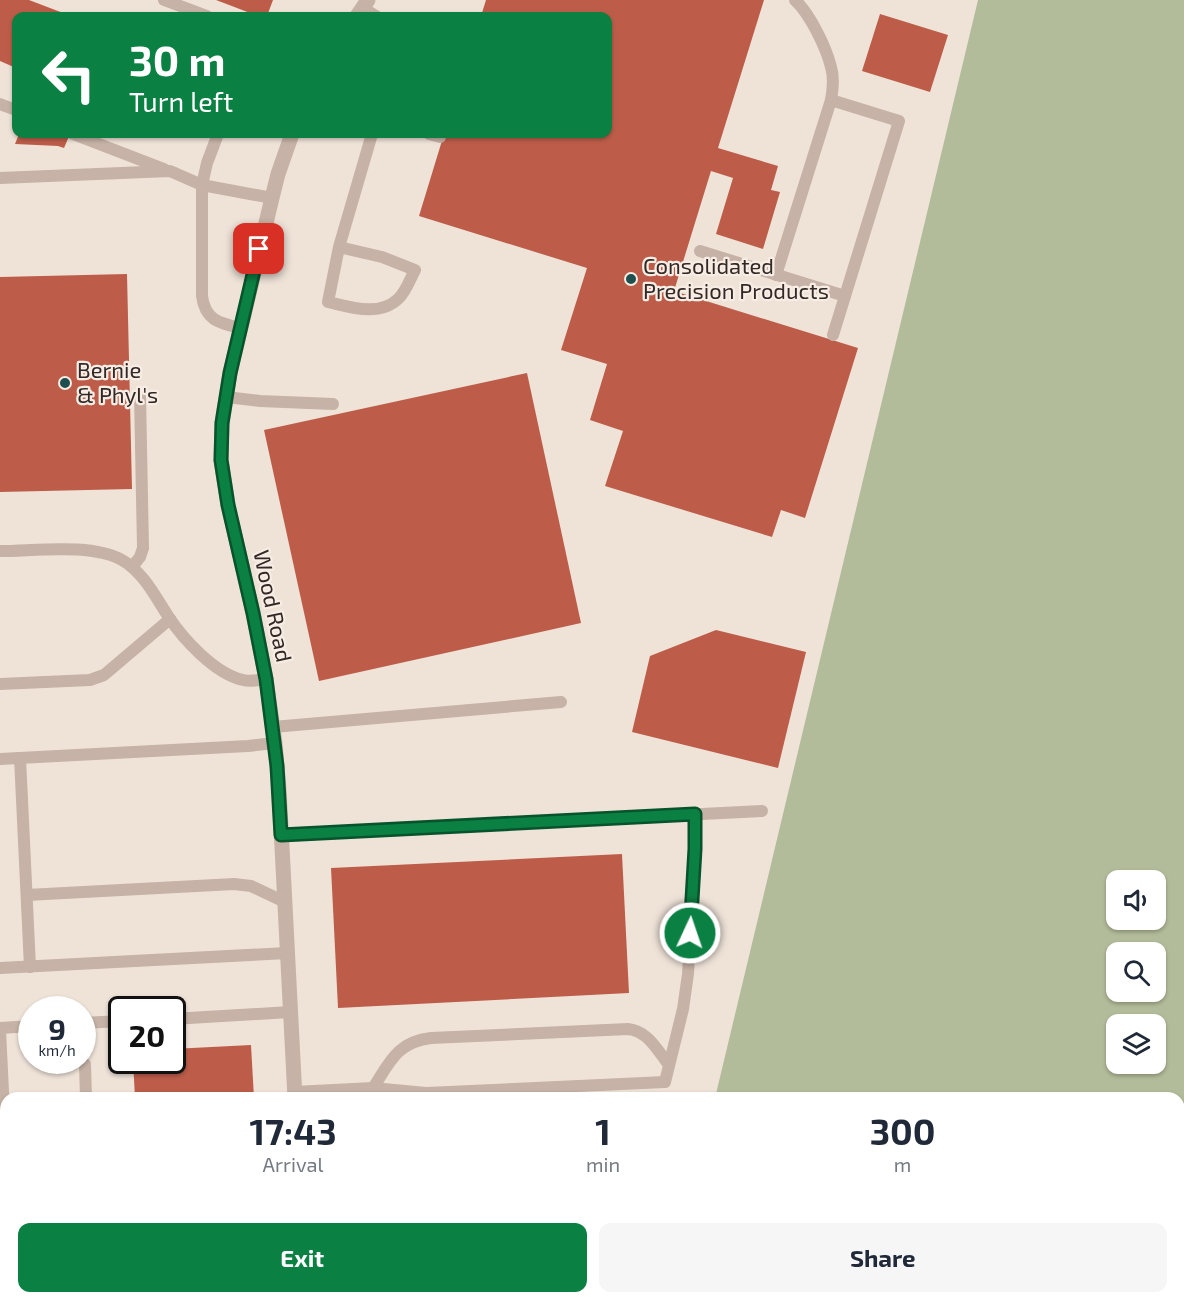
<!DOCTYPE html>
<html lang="en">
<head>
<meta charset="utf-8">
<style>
	body { margin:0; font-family:"Exo 2",sans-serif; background:#f6f6f7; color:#1f2937; height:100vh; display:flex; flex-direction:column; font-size:22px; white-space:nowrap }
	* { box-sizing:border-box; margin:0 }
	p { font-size:20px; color:#747a83 }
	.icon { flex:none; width:33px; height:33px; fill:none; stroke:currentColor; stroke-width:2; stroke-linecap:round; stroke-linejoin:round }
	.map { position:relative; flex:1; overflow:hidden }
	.drawer { position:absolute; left:0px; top:1092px; width:1185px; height:212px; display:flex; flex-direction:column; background:#fff; border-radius:18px 18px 0 0; box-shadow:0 2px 4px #0004 }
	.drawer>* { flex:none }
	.hud { position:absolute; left:12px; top:12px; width:600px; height:126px; border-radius:12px; box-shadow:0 2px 4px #0004; background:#0b8043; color:#fff; overflow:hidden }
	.fabs { position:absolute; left:1106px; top:870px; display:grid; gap:12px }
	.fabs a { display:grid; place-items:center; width:60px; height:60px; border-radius:12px; background:#fff; box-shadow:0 2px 4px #0004; font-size:30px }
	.speed { position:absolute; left:18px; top:996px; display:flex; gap:12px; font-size:30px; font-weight:700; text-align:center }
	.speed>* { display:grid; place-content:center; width:78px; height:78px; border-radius:50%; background:#fff; box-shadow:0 2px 4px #0004; line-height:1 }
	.speed small { font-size:15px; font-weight:400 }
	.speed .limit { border:3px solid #111; border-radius:9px; background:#fff; color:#111 }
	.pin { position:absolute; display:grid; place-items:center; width:51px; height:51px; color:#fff; margin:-26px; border-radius:12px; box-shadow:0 3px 9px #0006 }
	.me { position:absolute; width:66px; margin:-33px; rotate:3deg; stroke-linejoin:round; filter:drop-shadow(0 0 4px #0008) }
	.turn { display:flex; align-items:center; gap:21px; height:126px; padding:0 18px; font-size:27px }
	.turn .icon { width:78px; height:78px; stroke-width:2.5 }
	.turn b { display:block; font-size:42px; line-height:51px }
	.eta { display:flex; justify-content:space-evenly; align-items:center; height:102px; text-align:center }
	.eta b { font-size:36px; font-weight:700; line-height:42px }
	.primary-button { display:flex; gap:12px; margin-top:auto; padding:12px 18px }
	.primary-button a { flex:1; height:69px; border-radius:12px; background:#0b8043; color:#fff; font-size:24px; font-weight:700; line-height:69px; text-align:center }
	.primary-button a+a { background:#f6f6f7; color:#1f2937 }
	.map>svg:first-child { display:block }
	.green { fill:#b3bc9a; fill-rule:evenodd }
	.building { fill:#bd5d49 }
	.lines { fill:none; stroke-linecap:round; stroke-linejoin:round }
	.service { stroke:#c6b2a6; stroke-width:12 }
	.minor { stroke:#c6b2a6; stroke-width:15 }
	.route-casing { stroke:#07532c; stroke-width:15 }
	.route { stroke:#0b8043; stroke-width:10 }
	.poi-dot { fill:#1f5050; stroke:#f7ede4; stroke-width:2 }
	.labels { text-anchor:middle; stroke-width:4.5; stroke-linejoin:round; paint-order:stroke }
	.poi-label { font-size:22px; fill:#322926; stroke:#f7ede4; text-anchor:start }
	.street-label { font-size:22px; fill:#322926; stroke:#f7ede4 }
</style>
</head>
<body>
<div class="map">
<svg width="1184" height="1303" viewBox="0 0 1184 1303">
	<rect width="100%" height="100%" fill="#efe3d8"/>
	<path class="green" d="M978,0h206v1303h-519l1,-5h513v-200h-464zM1116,880h39v40h-39zM1116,952h39v40h-39zM1116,1024h39v40h-39z"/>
	<g class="building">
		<polygon points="0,0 29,0 71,16 16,16 16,68 0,61"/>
		<polygon points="216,0 273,0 267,16 258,16"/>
		<polygon points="486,0 764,0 718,148 778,166 771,190 780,192 763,249 716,234 733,178 711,171 674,291 858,348 805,518 781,510 772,537 605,486 623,431 590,420 607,364 561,350 587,268 419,216 444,134 608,134 608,16 481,16"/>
		<polygon points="880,14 948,35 930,92 862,71"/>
		<polygon points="19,134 70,134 64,148 58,146 15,144"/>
		<polygon points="127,274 132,489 0,492 0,277"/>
		<polygon points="527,373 581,623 319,681 264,430"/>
		<polygon points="716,630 806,652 778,768 632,732 650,656"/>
		<polygon points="622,854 629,993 338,1008 331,868"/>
		<polygon points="251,1045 254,1098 135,1098 133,1060 172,1060 172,1049"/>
		<rect x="392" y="1298" width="174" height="5"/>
	</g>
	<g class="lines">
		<g class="service">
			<polyline points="164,0 207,16"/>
			<polyline points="363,8 376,16"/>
			<polyline points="831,100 899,121 833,335"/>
			<polyline points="0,104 16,110"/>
			<polyline points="73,134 164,169"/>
			<path d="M218,134l-11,29 -5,22v111c3,24 17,27 38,32"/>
			<polyline points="429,134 440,137"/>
			<polyline points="0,178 170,171 202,185 272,198"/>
			<path d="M339,247l43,10 33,13c-5,9 -9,22 -17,29 -19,18 -48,8 -70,3l11,-55 33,-113"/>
			<polyline points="700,251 845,296"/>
			<path d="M776,275l55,-175c2,-11 3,-23 0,-33 -5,-20 -21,-53 -36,-67"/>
			<polyline points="226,397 260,401 333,404"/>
			<path d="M0,551c35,0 91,-8 122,9 21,12 33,36 46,56 15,23 47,58 75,64 8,2 15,0 23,-1"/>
			<polyline points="132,567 140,557 143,548 140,394"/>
			<polyline points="0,684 90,680 104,675 170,619"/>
			<polyline points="273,727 561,702"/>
			<polyline points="20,758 30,967"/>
			<polyline points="0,759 248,746 275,743"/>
			<polyline points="281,835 762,811"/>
			<polyline points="27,895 234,884 251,886 285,902"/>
			<polyline points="0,968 287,953"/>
			<polyline points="172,1019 290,1012"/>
			<polyline points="82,1023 122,1021"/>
			<polyline points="0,1028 32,1026"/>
			<polyline points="0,1030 6,1153 0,1154"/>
			<polyline points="85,1064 86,1098"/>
			<path d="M373,1088c17,-26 24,-46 58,-50l197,-9c20,2 29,21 41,36"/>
			<polyline points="294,1092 373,1088 426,1093 665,1082 683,1009 688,974 695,849 695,814"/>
			<polyline points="204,1298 205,1303"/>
			<polyline points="369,1298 369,1303"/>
			<polyline points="585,1298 585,1303"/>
			<polyline points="36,1303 36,1298"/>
		</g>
		<g class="minor">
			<polyline points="357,16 368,0"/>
			<polyline points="292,134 278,174 272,198 230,373 222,423 221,460 228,505 253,613 266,679 275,743 279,789 295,1098"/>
			<polyline points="304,1298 304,1303"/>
		</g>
	</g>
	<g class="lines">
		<g class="route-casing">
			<polyline id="route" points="259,249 230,373 222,423 221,460 228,505 253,613 266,679 277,766 281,835 695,814 695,849 690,933"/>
		</g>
		<use href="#route" class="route"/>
	</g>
	<g class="poi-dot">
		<circle cx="631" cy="279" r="6"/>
		<circle cx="65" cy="383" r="6"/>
	</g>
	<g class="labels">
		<g class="poi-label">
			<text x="643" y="274">Consolidated<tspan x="643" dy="25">Precision Products</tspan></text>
			<text x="77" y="378">Bernie<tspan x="77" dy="25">&amp; Phyl's</tspan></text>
		</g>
		<g class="street-label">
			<text transform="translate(273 606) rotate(78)" y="8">Wood Road</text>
		</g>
	</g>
</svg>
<div class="fabs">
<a><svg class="icon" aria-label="sound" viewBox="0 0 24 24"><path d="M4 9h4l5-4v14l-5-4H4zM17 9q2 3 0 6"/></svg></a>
<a><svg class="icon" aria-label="search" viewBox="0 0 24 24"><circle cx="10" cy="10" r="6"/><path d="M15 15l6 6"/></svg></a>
<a><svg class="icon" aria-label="layers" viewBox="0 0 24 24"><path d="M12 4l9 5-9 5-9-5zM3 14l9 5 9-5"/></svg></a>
</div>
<div class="speed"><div>9<small>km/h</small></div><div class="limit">20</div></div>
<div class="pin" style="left:259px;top:249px;background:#d93025"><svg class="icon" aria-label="arrive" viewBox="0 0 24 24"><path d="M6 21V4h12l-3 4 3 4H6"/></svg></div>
<svg class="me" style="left:690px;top:933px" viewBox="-20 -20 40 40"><circle r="17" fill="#0b8043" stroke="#fff" stroke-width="3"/><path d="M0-11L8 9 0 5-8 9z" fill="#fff"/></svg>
<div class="hud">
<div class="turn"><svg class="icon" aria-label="left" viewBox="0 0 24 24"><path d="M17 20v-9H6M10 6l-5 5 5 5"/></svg><div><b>30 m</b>Turn left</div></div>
</div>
<section class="drawer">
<div class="eta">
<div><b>17:43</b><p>Arrival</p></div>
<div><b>1</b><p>min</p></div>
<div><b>300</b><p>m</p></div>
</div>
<div class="primary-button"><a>Exit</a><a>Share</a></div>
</section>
</div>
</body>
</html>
